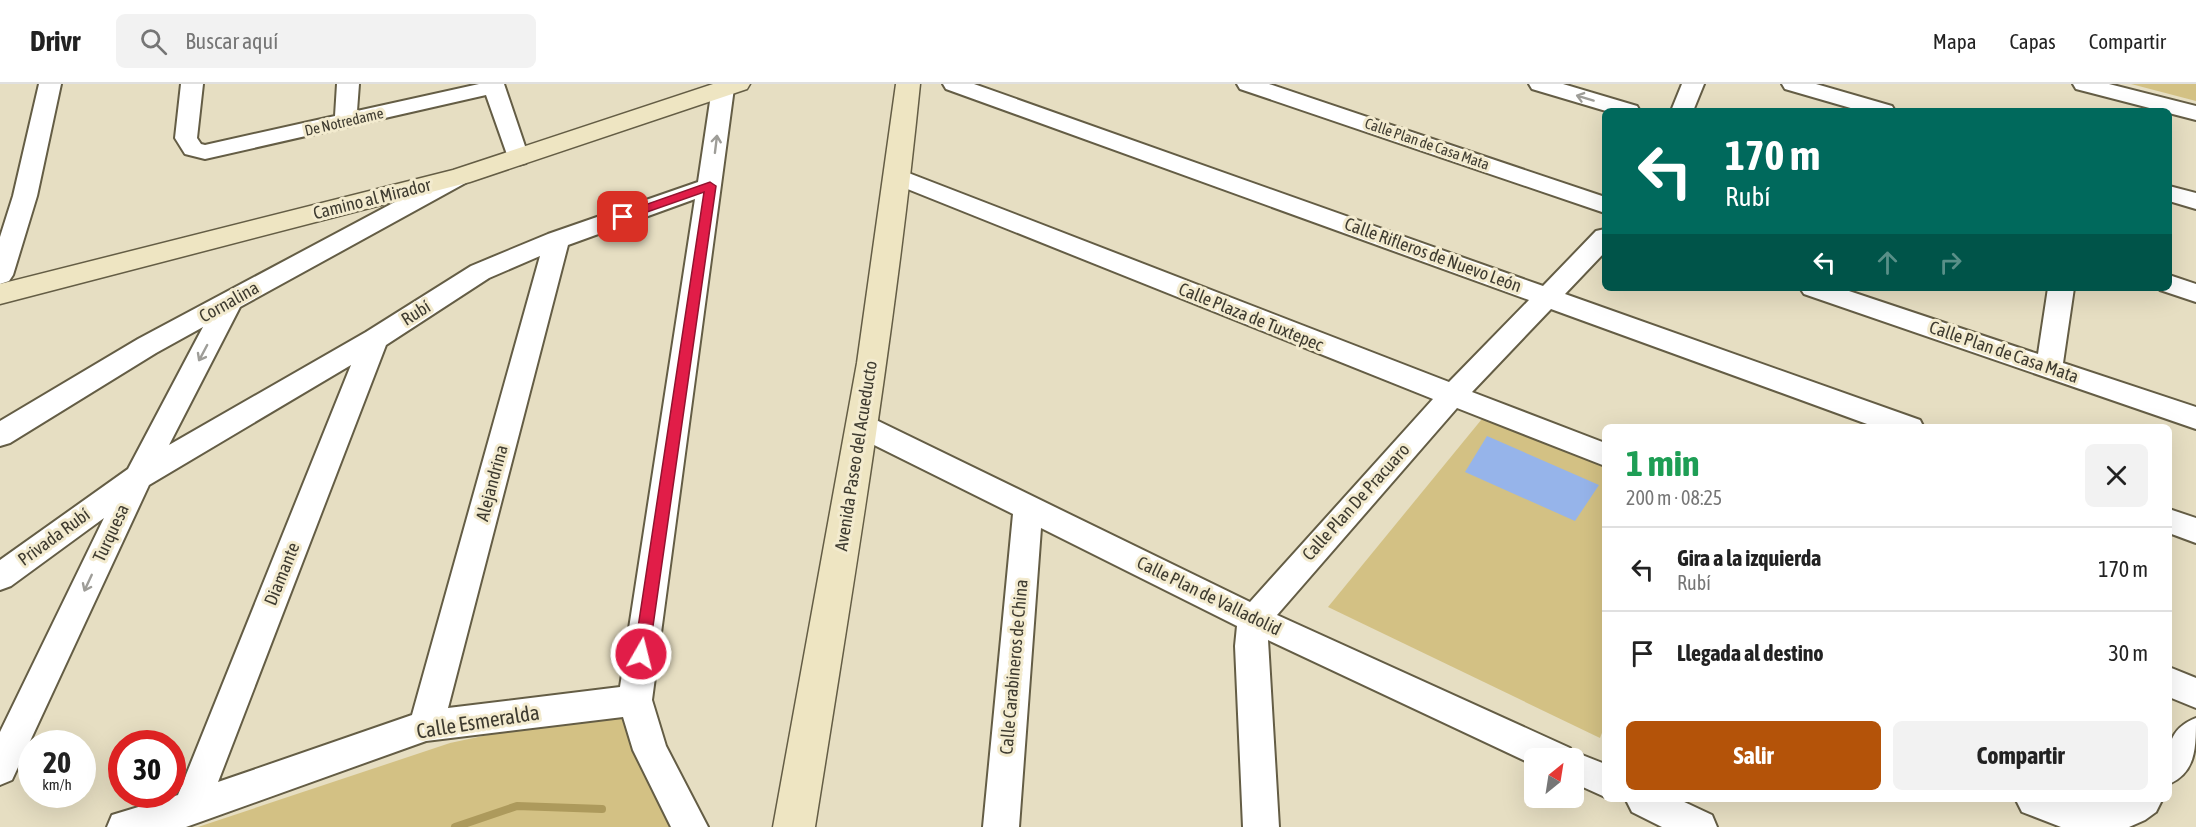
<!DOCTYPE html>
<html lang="es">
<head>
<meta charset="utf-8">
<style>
	body { margin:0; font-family:"Asap Condensed",sans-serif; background:#f2f2f2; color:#222; height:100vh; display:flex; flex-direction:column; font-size:22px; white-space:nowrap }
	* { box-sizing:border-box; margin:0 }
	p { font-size:20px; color:#767676 }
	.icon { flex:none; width:33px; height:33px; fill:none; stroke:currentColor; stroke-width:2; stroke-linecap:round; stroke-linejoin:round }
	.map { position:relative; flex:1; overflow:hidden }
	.drawer { position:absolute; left:1602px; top:340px; width:570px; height:378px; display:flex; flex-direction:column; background:#fff; border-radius:9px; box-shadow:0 6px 24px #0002 }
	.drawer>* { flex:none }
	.guide { position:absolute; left:1602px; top:24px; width:570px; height:183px; border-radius:9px; box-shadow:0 6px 24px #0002; background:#00695c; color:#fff; overflow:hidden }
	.needle { width:39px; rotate:30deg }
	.fabs { position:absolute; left:1524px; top:664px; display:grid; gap:12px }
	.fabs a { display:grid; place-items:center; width:60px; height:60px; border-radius:9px; background:#fff; box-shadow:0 6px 24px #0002; font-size:30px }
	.speed { position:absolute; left:18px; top:646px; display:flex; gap:12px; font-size:30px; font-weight:700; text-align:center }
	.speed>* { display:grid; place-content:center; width:78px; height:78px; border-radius:50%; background:#fff; box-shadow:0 6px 24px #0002; line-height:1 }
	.speed small { font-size:15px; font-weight:400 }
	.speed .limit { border:9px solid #d22; background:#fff; color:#111 }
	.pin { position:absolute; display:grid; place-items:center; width:51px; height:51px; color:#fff; margin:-26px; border-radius:12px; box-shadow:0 3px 9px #0006 }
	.me { position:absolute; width:66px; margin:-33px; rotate:8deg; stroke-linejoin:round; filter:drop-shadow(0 0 4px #0008) }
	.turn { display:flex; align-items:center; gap:21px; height:126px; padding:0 24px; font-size:27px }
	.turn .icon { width:78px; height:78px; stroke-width:2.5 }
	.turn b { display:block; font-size:42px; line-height:51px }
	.lanes { display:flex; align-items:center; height:57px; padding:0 24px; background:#0003; justify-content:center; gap:30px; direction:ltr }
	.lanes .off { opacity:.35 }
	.round { display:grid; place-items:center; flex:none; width:63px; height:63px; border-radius:9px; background:#f2f2f2 }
	.summary { display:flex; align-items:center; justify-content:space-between; height:102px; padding:0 24px }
	h1 { font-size:36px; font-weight:700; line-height:45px; color:#1e9e55 }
	.primary-button { display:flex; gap:12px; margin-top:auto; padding:12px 24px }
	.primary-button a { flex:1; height:69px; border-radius:9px; background:#b45309; color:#fff; font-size:24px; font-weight:700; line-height:69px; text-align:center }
	.primary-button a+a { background:#f2f2f2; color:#222 }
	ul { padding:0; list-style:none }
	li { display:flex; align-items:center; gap:18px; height:84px; padding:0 24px; border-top:2px solid #e0e0e0 }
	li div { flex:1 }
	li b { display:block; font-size:22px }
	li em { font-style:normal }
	header { display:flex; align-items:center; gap:36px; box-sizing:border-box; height:84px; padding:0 30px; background:#fff; border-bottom:2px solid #e0e0e0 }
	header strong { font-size:28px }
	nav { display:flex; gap:33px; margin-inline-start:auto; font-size:21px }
	.search { width:420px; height:54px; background:#f2f2f2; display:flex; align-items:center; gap:15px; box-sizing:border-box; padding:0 21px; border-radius:9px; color:#767676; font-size:22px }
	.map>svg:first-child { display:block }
	.green { fill:#d3c184 }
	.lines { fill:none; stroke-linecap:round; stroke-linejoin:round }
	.stream { stroke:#ad9a5c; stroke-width:8 }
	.building { fill:#96b4ea }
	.street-casing { stroke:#645d45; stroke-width:4 }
	.secondary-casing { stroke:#645d45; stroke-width:3 }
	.street { fill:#fff; fill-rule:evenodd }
	.secondary { fill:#eee5c2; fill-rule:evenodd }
	.oneway { stroke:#9e9d98 }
	.route { fill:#e11d48; stroke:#92132f; stroke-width:1.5 }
	.labels { text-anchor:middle; stroke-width:6; stroke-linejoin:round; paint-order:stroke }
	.far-street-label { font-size:15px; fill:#3e3b30; stroke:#f3ebcf }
	.street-label { font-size:18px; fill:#3e3b30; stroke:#f3ebcf }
	.near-street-label { font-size:21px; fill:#3e3b30; stroke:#f3ebcf }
</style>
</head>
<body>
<header>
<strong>Drivr</strong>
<div class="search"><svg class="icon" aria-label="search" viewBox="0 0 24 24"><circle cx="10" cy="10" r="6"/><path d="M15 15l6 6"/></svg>Buscar aquí</div>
<nav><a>Mapa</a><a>Capas</a><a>Compartir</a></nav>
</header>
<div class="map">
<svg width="2196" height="743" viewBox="0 0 2196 743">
	<rect width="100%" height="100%" fill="#e6dec2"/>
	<g class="green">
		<polygon points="2131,0 2196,0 2196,17"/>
		<polygon points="1486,330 1605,378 1605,641 1600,654 1328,523"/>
		<polygon points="640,619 694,743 198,743 450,659"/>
	</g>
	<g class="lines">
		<polyline class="stream" points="455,743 517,722 602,725"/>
	</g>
	<polygon class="building" points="1487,352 1599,401 1575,437 1465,388"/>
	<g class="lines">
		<g class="street-casing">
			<g id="street">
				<polygon points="39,0 61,0 37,112 13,191 9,197 0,200 0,153 13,112"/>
				<polygon points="181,0 203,0 197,54 201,60 205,61 335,32 337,0 359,0 357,27 479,0 504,0 529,74 526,79 518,81 510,79 486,11 205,75 185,70 175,54"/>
				<path d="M715,0h16l3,4 -82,612 14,46 42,81h-37l-38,-77 -10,-33 -197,24 -240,86h-79l5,-12 66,-20 173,-430 -202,120 -137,295 -12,5v-53l104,-214 -93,68 -11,4v-30l128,-91 75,-142 -47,26 -146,90 -10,3v-25l138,-82 315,-168 8,-2 8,2 4,5 -4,5 -229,126 -71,138 197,-113 105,-66 77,-32 150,-52 14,-94zM695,115l-75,488 -172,21 120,-463zM540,172l-128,459 -194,67 168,-437 103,-67z"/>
				<polygon points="943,0 974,0 1543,202 1596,147 1605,145 1605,168 1565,210 1920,336 1924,344 1878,344 1551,225 1472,308 1605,359 1605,382 1457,324 1277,531 1570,664 1572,667 1605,680 1605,713 1574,699 1574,675 1534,675 1534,681 1268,556 1279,743 1243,743 1235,562 1237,542 1041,444 1019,743 983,743 1013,430 852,350 848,342 852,334 862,331 872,334 1250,518 1433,315 890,98 886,93 890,88 898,86 906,88 1449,298 1529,216 946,5"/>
				<polygon points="1237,0 1269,0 1605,113 1605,129 1240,5"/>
				<polygon points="1529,0 1563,0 1637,22 1640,27 1606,27 1532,5"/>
				<polygon points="1682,0 1704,0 1693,27 1671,27"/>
				<polygon points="1782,0 1816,0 1892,22 1895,27 1861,27 1785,5"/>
				<polygon points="2073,0 2109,0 2196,22 2196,36 2076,5"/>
				<polygon points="2169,102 2196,109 2196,125 2169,117"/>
				<polygon points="2169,191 2196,200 2196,218 2160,206 2159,204 2169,204"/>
				<polygon points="1800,204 1840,204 2038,270 2048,204 2074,204 2063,279 2196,323 2196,345 1804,210"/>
				<polygon points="2169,425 2196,434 2196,459 2169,449"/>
				<polygon points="2169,583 2196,594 2196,624 2169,613"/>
				<path d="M2196,634c0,30 0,54 -27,66 0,-29 -6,-53 27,-66z"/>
				<polygon points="1626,716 1680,716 1712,731 1717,743 1662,743 1632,728"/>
				<polygon points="2016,716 2162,716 2156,728 2145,736 2129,743 2061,743 2022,728"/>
			</g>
		</g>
		<g class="secondary-casing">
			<g id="secondary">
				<polygon points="713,0 750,0 747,5 470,98 0,220 0,200 453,86"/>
				<path d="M896,0h24c-25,249 -66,496 -105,743h-42l84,-464z"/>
			</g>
		</g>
		<use href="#street" class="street"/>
		<use href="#secondary" class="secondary"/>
	</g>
	<defs><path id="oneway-shaft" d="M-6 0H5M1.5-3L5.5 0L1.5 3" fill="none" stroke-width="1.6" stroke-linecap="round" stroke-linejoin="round" transform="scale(1.5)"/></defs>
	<g class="oneway">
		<use href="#oneway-shaft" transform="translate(1585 14) rotate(-163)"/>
		<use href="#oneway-shaft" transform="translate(716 60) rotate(-83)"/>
		<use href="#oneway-shaft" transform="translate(203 269) rotate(118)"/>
		<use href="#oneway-shaft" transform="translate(88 499) rotate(115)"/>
	</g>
	<polygon class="route" points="710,98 716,102 649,570 647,575 641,577 636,575 634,570 704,108 627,135 623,136 617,133 619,130"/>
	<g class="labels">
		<g class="far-street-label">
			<text transform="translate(344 38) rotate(-13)" y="5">De Notredame</text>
			<text transform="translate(1427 60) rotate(19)" y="5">Calle Plan de Casa Mata</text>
		</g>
		<g class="street-label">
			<text transform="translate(372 115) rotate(-14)" y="6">Camino al Mirador</text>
			<text transform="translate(1433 171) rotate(20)" y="6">Calle Rifleros de Nuevo León</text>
			<text transform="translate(229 218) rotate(-29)" y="6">Cornalina</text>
			<text transform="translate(416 229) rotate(-32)" y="6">Rubí</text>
			<text transform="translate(1251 233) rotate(22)" y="6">Calle Plaza de Tuxtepec</text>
			<text transform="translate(2004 268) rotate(19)" y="6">Calle Plan de Casa Mata</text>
			<text transform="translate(856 372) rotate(-81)" y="6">Avenida Paseo del Acueducto</text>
			<text transform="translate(492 399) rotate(-75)" y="6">Alejandrina</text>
			<text transform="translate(1356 418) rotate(-48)" y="6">Calle Plan De Pracuaro</text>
			<text transform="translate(111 449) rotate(-65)" y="6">Turquesa</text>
			<text transform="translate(54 453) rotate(-36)" y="6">Privada Rubí</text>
			<text transform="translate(282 490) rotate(-68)" y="6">Diamante</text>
			<text transform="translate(1209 512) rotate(26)" y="6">Calle Plan de Valladolid</text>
			<text transform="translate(1014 583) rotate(-85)" y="6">Calle Carabineros de China</text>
		</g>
		<g class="near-street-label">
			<text transform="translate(478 638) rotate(-9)" y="7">Calle Esmeralda</text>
		</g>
	</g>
</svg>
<div class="fabs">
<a><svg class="needle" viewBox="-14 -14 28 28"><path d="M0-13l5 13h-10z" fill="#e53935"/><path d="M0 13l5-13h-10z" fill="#767676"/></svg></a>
</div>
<div class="speed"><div>20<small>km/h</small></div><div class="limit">30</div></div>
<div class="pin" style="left:623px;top:133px;background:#d93025"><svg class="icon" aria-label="arrive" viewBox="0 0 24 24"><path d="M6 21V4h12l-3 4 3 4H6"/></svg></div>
<svg class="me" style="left:641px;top:570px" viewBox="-20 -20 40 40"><circle r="17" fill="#e11d48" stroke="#fff" stroke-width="3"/><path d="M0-11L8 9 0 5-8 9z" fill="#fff"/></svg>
<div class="guide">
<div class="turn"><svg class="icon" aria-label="left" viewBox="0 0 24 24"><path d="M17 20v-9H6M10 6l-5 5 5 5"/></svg><div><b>170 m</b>Rubí</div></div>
<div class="lanes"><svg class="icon" aria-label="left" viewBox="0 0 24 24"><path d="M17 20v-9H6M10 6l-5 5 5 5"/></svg><svg class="icon off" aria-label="ahead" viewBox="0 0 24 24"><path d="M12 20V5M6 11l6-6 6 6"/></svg><svg class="icon off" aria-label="right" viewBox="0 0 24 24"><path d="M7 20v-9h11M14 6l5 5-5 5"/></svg></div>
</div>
<section class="drawer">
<div class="summary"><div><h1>1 min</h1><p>200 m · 08:25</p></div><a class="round"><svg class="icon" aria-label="close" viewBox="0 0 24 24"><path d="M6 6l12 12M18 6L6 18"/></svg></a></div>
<ul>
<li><svg class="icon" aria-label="left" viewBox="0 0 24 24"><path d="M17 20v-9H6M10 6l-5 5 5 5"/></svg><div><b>Gira a la izquierda</b><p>Rubí</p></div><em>170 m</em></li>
<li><svg class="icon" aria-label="arrive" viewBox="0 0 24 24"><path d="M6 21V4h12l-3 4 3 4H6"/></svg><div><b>Llegada al destino</b></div><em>30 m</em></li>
</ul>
<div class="primary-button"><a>Salir</a><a>Compartir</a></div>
</section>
</div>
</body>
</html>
